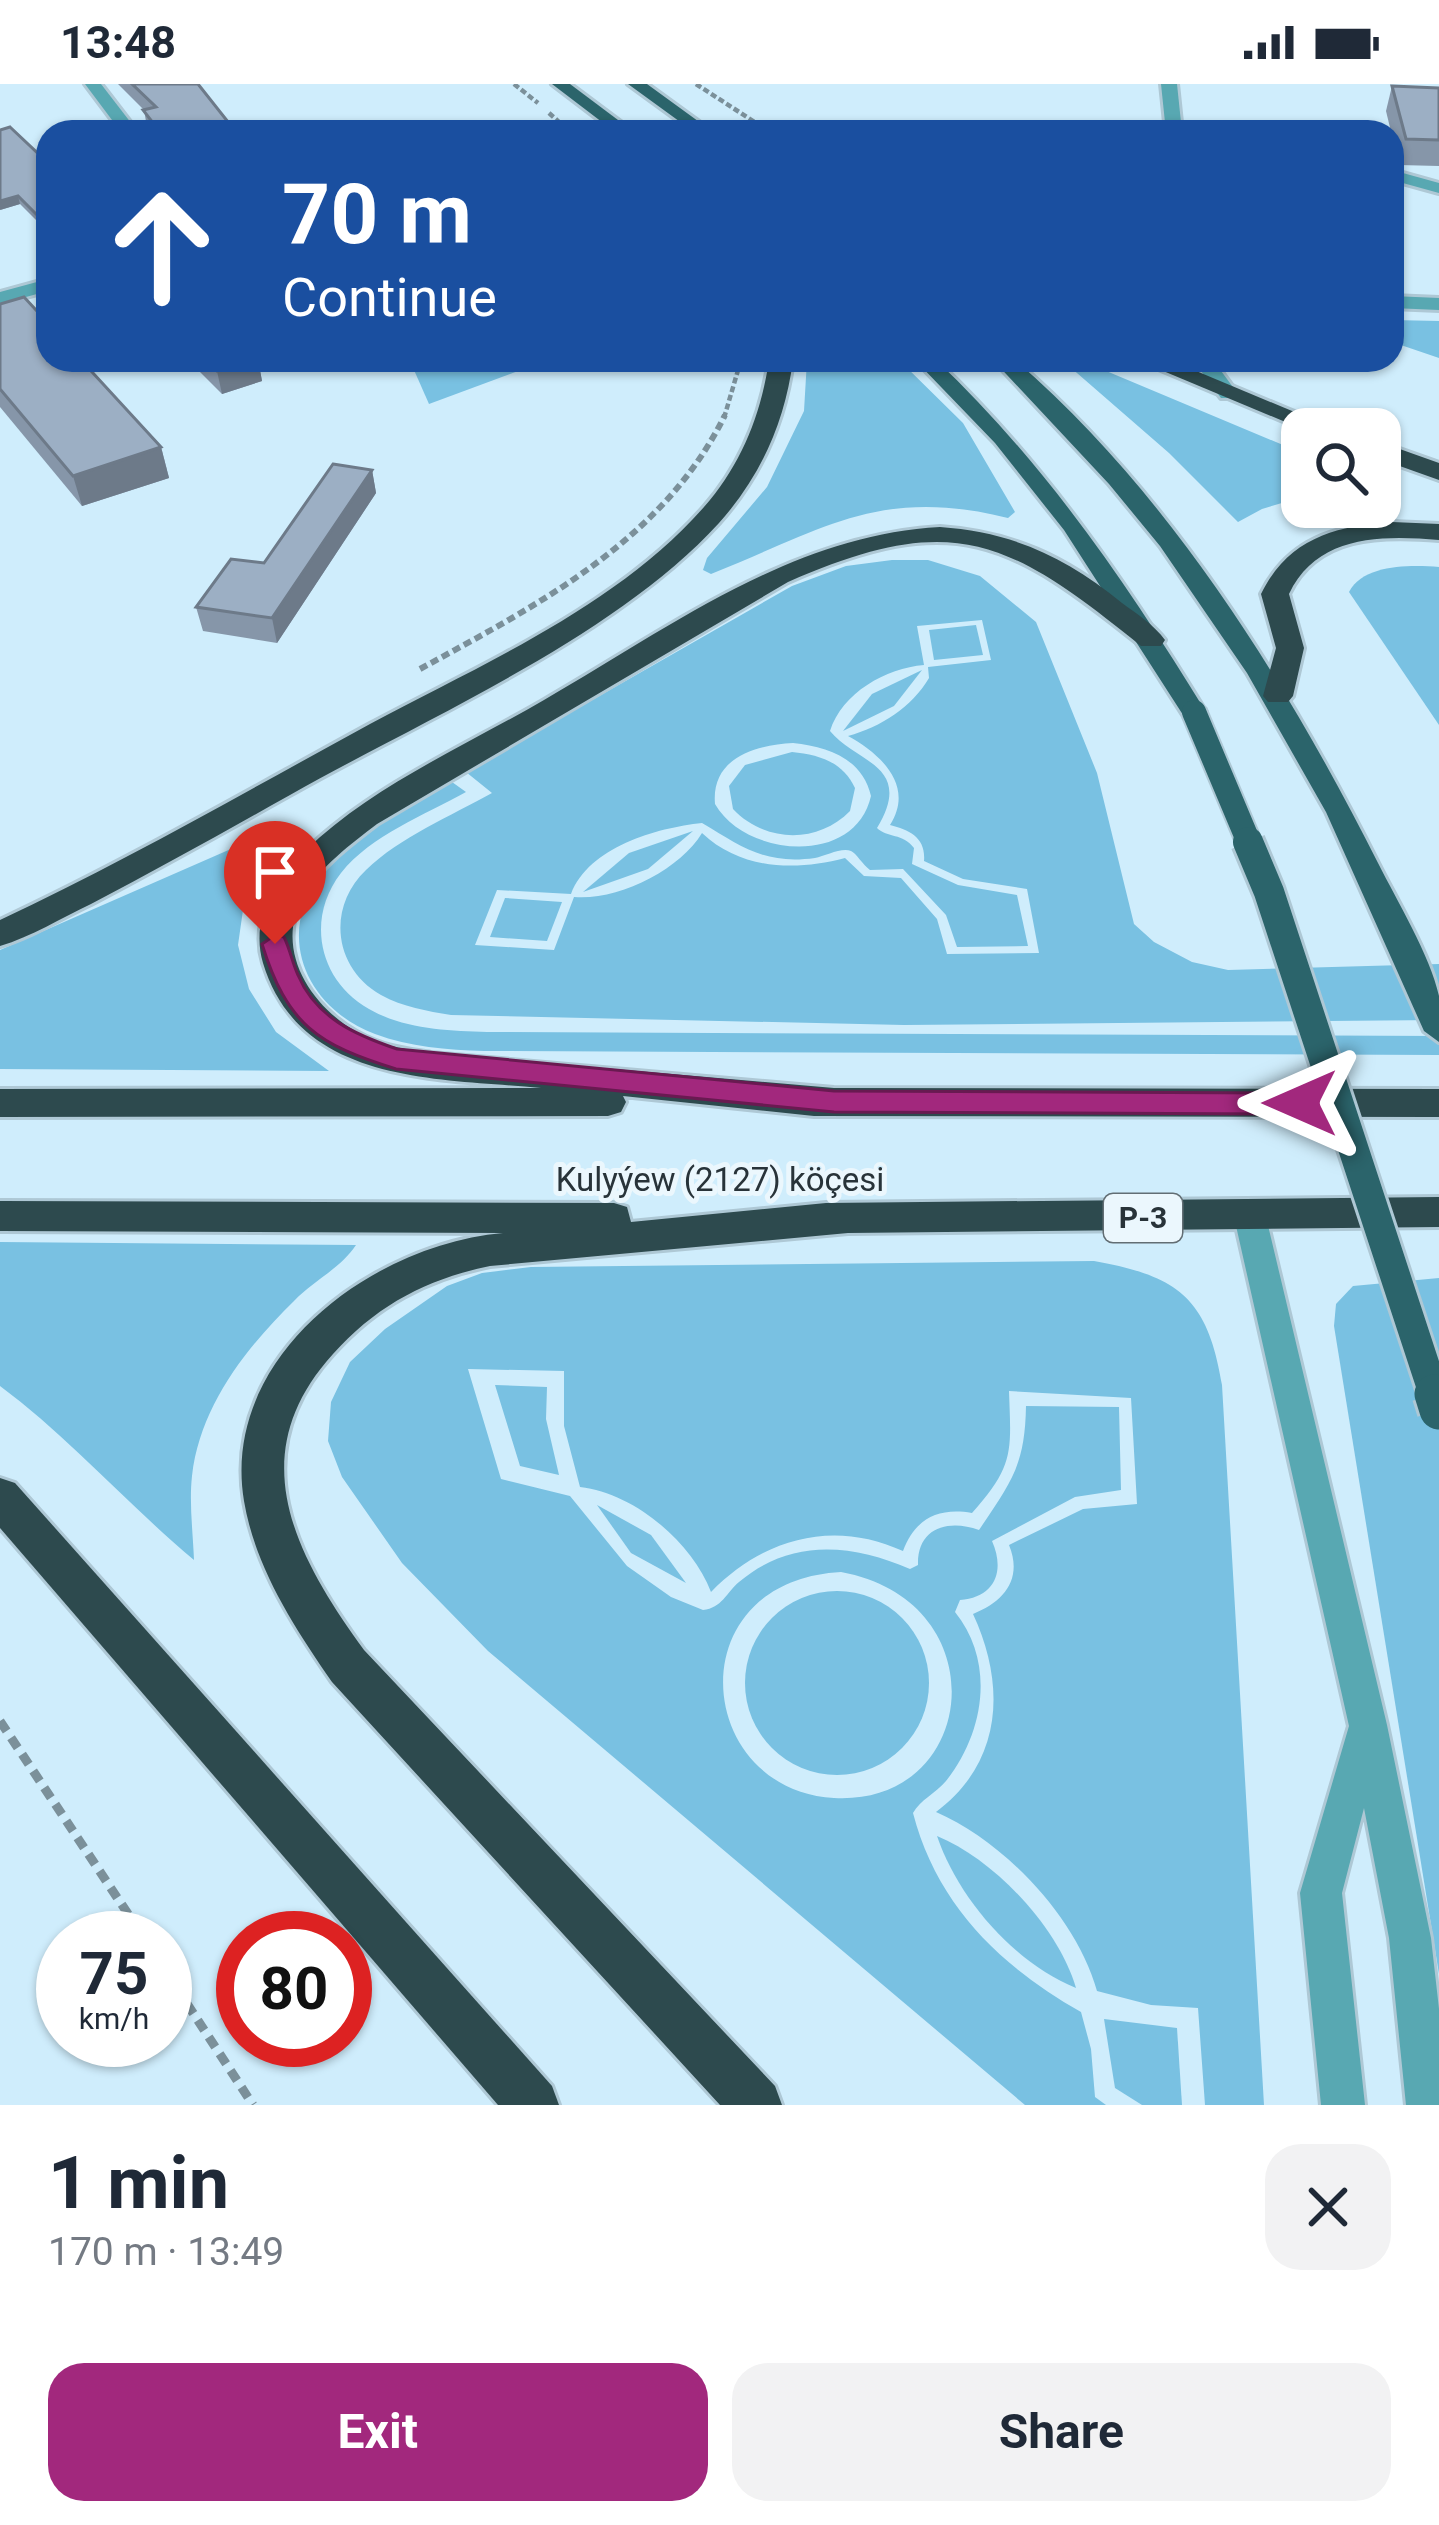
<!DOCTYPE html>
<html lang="en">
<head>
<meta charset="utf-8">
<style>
	body { margin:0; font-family:Roboto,sans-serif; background:#f2f2f3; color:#1f2937; height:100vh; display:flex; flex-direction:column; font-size:45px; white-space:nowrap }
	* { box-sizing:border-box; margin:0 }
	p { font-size:39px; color:#747a83 }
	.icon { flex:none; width:66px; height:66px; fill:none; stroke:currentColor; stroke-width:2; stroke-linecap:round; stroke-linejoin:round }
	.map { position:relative; height:2021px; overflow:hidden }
	.sheet { display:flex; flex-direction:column; background:#fff; flex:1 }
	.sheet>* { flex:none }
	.hud { position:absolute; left:36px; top:36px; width:1368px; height:252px; border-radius:36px; box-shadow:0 3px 9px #0004; background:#1a4fa0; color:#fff; overflow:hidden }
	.buttons { position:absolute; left:1281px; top:324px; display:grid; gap:24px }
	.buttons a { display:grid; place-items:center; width:120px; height:120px; border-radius:24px; background:#fff; box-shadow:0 3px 9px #0004; font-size:60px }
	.speed { position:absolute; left:36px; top:1827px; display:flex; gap:24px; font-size:60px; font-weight:700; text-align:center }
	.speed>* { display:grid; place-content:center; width:156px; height:156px; border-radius:50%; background:#fff; box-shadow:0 3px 9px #0004; line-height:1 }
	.speed small { font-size:30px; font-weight:400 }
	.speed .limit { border:18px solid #d22; background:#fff; color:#111 }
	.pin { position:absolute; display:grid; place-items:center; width:102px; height:102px; color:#fff; margin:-123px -51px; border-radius:50% 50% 50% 0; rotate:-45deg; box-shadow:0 0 12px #0007 }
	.pin .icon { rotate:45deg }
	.me { position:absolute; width:132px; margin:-66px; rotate:270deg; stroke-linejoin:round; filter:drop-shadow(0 0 9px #0008) }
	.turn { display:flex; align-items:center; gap:42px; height:252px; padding:0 48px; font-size:54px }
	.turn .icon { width:156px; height:156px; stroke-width:2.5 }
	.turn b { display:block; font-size:84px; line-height:102px }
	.round { display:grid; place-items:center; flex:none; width:126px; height:126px; border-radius:36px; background:#f2f2f3 }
	.headline { display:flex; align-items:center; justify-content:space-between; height:204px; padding:0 48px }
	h1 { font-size:72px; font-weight:700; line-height:90px }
	.cta { display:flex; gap:24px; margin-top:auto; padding:24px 48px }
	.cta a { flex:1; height:138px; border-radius:36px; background:#a2287d; color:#fff; font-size:48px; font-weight:700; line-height:138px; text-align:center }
	.cta a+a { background:#f2f2f3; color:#1f2937 }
	.status { display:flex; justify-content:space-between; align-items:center; height:84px; padding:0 60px; background:#fff; direction:ltr }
	.status svg { height:33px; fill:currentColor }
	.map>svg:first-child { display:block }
	.green { fill:#79c1e2; fill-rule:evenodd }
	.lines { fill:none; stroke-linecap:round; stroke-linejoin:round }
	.minor-casing { stroke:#aec8d5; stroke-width:6 }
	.major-casing { stroke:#aec8d5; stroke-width:6 }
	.highway-casing { stroke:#aec8d5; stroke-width:6 }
	.path-far2 { stroke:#7b909a; stroke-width:4.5; stroke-dasharray:6 3; stroke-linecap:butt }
	.path-far1 { stroke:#7b909a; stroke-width:6; stroke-dasharray:8 4.5; stroke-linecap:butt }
	.path { stroke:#7b909a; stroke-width:9; stroke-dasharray:12 8; stroke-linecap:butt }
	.minor { fill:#58a8b2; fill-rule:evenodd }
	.major { fill:#2b646b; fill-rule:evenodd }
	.highway { fill:#2d4a4e; fill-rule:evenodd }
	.major-bridge-far2-casing { stroke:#aec8d5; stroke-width:28; stroke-linecap:butt }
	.major-bridge-far1-casing { stroke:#aec8d5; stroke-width:36; stroke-linecap:butt }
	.major-bridge-casing { stroke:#aec8d5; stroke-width:45; stroke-linecap:butt }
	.major-bridge-far2 { stroke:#2b646b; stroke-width:24 }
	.major-bridge-far1 { stroke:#2b646b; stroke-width:30 }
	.major-bridge { stroke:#2b646b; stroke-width:39 }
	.wall { fill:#8696a9 }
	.shaded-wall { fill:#6d7a89 }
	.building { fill:#9cafc4; stroke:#6d7a89; stroke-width:3 }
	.route { fill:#a2287d; stroke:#691a51; stroke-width:3 }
	.labels { text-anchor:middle; stroke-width:10; stroke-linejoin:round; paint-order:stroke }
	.shield { fill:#ebf7fd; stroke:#626e74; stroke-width:3 }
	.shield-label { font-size:30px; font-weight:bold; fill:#283339 }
	.street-label { font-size:33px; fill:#283339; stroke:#ebf7fd }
</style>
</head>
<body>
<div class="status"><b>13:48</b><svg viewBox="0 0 49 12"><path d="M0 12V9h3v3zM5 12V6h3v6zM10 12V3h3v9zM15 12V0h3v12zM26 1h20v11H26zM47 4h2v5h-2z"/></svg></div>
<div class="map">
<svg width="1439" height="2021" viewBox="0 0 1439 2021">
	<rect width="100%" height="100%" fill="#cfedfc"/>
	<g class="green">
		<polygon points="1392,236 1439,237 1439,274 1392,258"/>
		<polygon points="435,276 548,276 429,320 414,286"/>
		<path d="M807,276h92l64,63 52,89 -7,6c-128,-32 -184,11 -297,56l-8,-4 4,-12 60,-71 37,-76z"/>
		<polygon points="1062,276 1080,276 1302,369 1302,413 1262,425 1238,438 1169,369"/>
		<path d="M892,476h36l52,16 56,46 61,151 37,151 20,18 38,20 36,8 211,-6v56l-535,5 -453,-10c-24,-4 -48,-8 -70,-20 -48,-27 -54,-88 -15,-125 34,-33 85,-54 126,-77l-26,-21 326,-186 54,-20zM982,536l9,40 -63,7 1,11c-17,29 -48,49 -81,58 33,18 67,50 42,89 20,5 36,13 34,36l39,18 64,10 12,64 -92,1 -10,-35 -36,-41 -37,-2 -19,-18c-49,13 -104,12 -143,-25 -22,37 -85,68 -128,64l-20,53 -79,-5 22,-55 74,4c18,-47 85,-66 131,-71 39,23 62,42 113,35 10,-2 27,-11 36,-7 5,2 12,14 19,19l33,-1 43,46 11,32 71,-1 -11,-51 -59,-10 -46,-21 2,-16c-11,-15 -27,-10 -37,-20 38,-63 -21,-65 -47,-97 12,-38 56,-63 94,-66l-7,-39zM793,659c35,4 69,15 78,53 -16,71 -126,61 -156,8 -4,-46 40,-59 78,-61z"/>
		<path d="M1439,483v158l-90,-133c15,-28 61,-27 90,-25z"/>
		<polygon points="976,541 983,571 934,576 929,546"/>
		<polygon points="922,586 894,622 843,647 872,610"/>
		<path d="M792,668c27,3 50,9 63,36l-5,23c-32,33 -85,32 -117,-2l-4,-23 16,-21z"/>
		<path d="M452,698l14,10c-41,23 -95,43 -125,81 -35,45 -23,107 28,136 35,20 78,22 118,23l952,4v19l-955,-4c-37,-1 -74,-4 -109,-17 -71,-27 -101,-101 -52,-163 32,-40 86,-63 129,-89z"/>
		<polygon points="693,747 648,785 583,808 629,769"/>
		<polygon points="265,750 285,754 243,826 238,861 249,905 276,948 329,987 0,985 0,866"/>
		<polygon points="505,814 562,818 547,857 490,853"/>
		<path d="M0,1158l356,3c-16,24 -42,35 -62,56 -48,47 -94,105 -102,175 -3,27 1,57 2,84 -67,-56 -124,-122 -194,-174z"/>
		<path d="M1094,1177c85,15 114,38 128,124l42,720h-59l-7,-97 -47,-3 -54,-14c-20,-73 -92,-149 -161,-179 67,-50 70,-127 37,-198 31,-12 50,-35 36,-69l74,-36 54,-5 -6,-106 -122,-7c2,60 6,74 -37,122 -34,-6 -57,6 -69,38 -70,-32 -139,-13 -192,41 -19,-50 -77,-99 -131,-105l-16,-61v-55l-96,-2 33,110 69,17 57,70 44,31 32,13c19,-2 23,-17 36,-28 52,-44 113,-38 171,-13l8,-4c-1,-38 31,-46 61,-35 32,-48 46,-64 47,-124l93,1 2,83 -46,7 -83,44c13,29 4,56 -32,59l-5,12c41,51 29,121 -9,169 -10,12 -26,19 -33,32 24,92 87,153 168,199l10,37 4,48 11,8h-81l-537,-454 -86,-88 -60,-86 -14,-36 3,-39 19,-40 35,-33 62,-43 35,-13 49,-6zM841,1488c159,29 138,234 -7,226 -140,-8 -158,-217 7,-226z"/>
		<polygon points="1439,1194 1439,1890 1334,1242 1336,1220 1353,1202"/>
		<polygon points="495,1301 547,1303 546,1335 559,1391 520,1382"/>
		<polygon points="597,1421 651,1451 686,1499 631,1469"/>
		<circle cx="837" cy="1599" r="92"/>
		<path d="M937,1752c58,24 121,91 139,152 -62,-25 -118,-90 -139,-152z"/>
		<polygon points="1104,1935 1177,1944 1182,2021 1142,2021 1115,2004"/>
	</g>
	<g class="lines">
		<g class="minor-casing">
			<g id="minor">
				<polygon points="85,0 101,0 138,48 121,48"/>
				<polygon points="1161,0 1177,0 1182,48 1166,48"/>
				<polygon points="507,39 513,40 513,48 488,48"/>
				<polygon points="1392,86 1439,99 1439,109 1392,96"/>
				<polygon points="48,195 48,207 0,220 0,208"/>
				<polygon points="1392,212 1439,214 1439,226 1392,224"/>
				<polygon points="1193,276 1213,276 1238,310 1235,314 1221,314"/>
				<polygon points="1250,1120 1261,1124 1266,1133 1387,1641 1431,1854 1439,1925 1439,2021 1406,2021 1389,1854 1364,1724 1342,1809 1365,2021 1321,2021 1300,1809 1349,1642 1234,1133 1239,1124"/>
			</g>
		</g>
		<g class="major-casing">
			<g id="major">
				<polygon points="552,0 570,0 634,48 615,48"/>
				<polygon points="628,0 647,0 713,48 694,48"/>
				<path d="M915,276h21c109,103 192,225 270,352l-3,6h-18l-121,-188 -69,-87z"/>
				<path d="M993,276h22c155,134 271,321 363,503 19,38 52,92 61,133 0,14 0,32 0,46l-15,-11 -98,-219 -79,-139 -87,-127 -51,-62z"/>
			</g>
		</g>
		<g class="highway-casing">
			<g id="highway">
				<path d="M769,276h24c-8,62 -32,116 -74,163 -105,115 -293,195 -429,272 -66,37 -132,74 -199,109 -30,14 -60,33 -91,42v-26c126,-59 247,-129 370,-196 114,-61 247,-118 334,-217 37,-42 57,-92 65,-147z"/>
				<polygon points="1137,276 1170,276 1335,345 1302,345"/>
				<polygon points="1380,358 1439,379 1439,396 1380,375"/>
				<path d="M1392,438l47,2v16c-58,-5 -122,-5 -150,54l15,54 -11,48 -5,6h-20l-5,-6 13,-48 -15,-54c27,-55 73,-68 131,-72z"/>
				<path d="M940,443c72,5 126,30 182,76 15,11 32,22 43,37l-4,6h-20c-133,-107 -187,-137 -353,-64l-411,242c-26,20 -56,42 -73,71 -35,60 16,125 72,146 17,7 37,9 55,12l403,35 605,1v28l-625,-1 -191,-20 3,6 -5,10 -13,4 -608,1v-28l541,-1c-103,-10 -241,-3 -278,-125 -13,-44 12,-84 43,-113 66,-64 159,-104 238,-150 125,-72 248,-165 396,-173z"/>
				<path d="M1439,1113v30l-591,6 -358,33c-63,13 -113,39 -157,88 -92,101 -38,201 31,296l411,436 7,19h-62l-388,-423c-38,-55 -77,-115 -88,-181 -24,-145 129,-257 259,-268l-503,-2v-30l614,2 13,4 4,15 195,-19z"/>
				<polygon points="0,1394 15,1399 552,2002 559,2021 498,2021 0,1444"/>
			</g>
		</g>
		<g class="path-far2">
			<polyline points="514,0 538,19"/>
			<polyline points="696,0 770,48"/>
			<polyline points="549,29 570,48"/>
			<polyline points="724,334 741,276"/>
		</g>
		<path class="path-far1" d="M420,585c119,-65 243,-128 305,-254"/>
		<g class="path">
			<polyline points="0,1637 144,1854"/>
			<polyline points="165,1886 253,2021"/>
		</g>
		<use href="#minor" class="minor"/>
		<use href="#major" class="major"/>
		<use href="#highway" class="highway"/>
		<g class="major-bridge-far2-casing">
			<polyline id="major-bridge-far2" points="1194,628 1250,761"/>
		</g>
		<g class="major-bridge-far1-casing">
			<polyline id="major-bridge-far1" points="1248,758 1269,808 1435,1313"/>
		</g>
		<g class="major-bridge-casing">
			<polyline id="major-bridge" points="1434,1310 1439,1326"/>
		</g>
		<use href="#major-bridge-far2" class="major-bridge-far2"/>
		<use href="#major-bridge-far1" class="major-bridge-far1"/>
		<use href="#major-bridge" class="major-bridge"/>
	</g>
	<g class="wall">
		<polygon points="118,0 198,0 236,48 151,48 147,43 144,26"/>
		<polygon points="1392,2 1439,4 1439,82 1399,81 1386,27"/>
		<polygon points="48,79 48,148 20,120 0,126"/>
		<polygon points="0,220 161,363 169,394 82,422 0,323"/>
		<polygon points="188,276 258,276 262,297 222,310"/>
		<polygon points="372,386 376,409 277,559 203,547 196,523 264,479"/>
	</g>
	<g class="shaded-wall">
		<polygon points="18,112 20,120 0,126 0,117"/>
		<polygon points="251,276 258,276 262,297 222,310 217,287"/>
		<polygon points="161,363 169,394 82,422 73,392"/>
		<polygon points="372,386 376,409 277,559 272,534"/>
	</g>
	<g class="building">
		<polygon points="132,0 198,0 236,48 160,48 143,26 156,23"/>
		<polygon points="1392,2 1439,4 1439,56 1406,55"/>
		<polygon points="10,43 48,79 48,142 18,112 0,117 0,46"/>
		<polygon points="24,213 48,239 48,276 81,276 161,363 73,392 0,305 0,220"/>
		<polygon points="206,276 251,276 217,287"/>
		<polygon points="333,380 372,386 272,534 196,523 231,475 264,479"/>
	</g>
	<path class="route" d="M275,851l9,2c6,12 8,25 14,38 18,43 58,60 99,74l437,42 466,2 13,10 -13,11 -466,-2 -438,-43c-78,-24 -109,-44 -134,-125z"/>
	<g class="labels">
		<rect class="shield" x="1104" y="1110" width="78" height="48" rx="9"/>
		<g class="shield-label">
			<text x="1143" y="1144">P-3</text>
		</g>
		<g class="street-label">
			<text x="720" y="1107">Kulyýew (2127) köçesi</text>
		</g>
	</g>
</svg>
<div class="buttons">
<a><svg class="icon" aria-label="search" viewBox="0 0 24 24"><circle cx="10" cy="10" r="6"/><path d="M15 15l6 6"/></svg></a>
</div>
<div class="speed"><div>75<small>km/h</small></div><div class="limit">80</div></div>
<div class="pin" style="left:275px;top:860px;background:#d93025"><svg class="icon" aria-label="arrive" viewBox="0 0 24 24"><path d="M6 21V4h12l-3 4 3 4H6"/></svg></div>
<svg class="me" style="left:1300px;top:1019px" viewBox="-20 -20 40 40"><path d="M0-17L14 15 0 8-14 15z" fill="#a2287d" stroke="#fff" stroke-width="4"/></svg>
<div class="hud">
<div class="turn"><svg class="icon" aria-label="ahead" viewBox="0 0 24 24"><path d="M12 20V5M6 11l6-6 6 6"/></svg><div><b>70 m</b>Continue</div></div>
</div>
</div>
<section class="sheet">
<div class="headline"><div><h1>1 min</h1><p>170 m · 13:49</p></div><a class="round"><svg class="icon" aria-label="close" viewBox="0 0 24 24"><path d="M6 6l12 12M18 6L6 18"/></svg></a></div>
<div class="cta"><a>Exit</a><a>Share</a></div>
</section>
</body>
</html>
